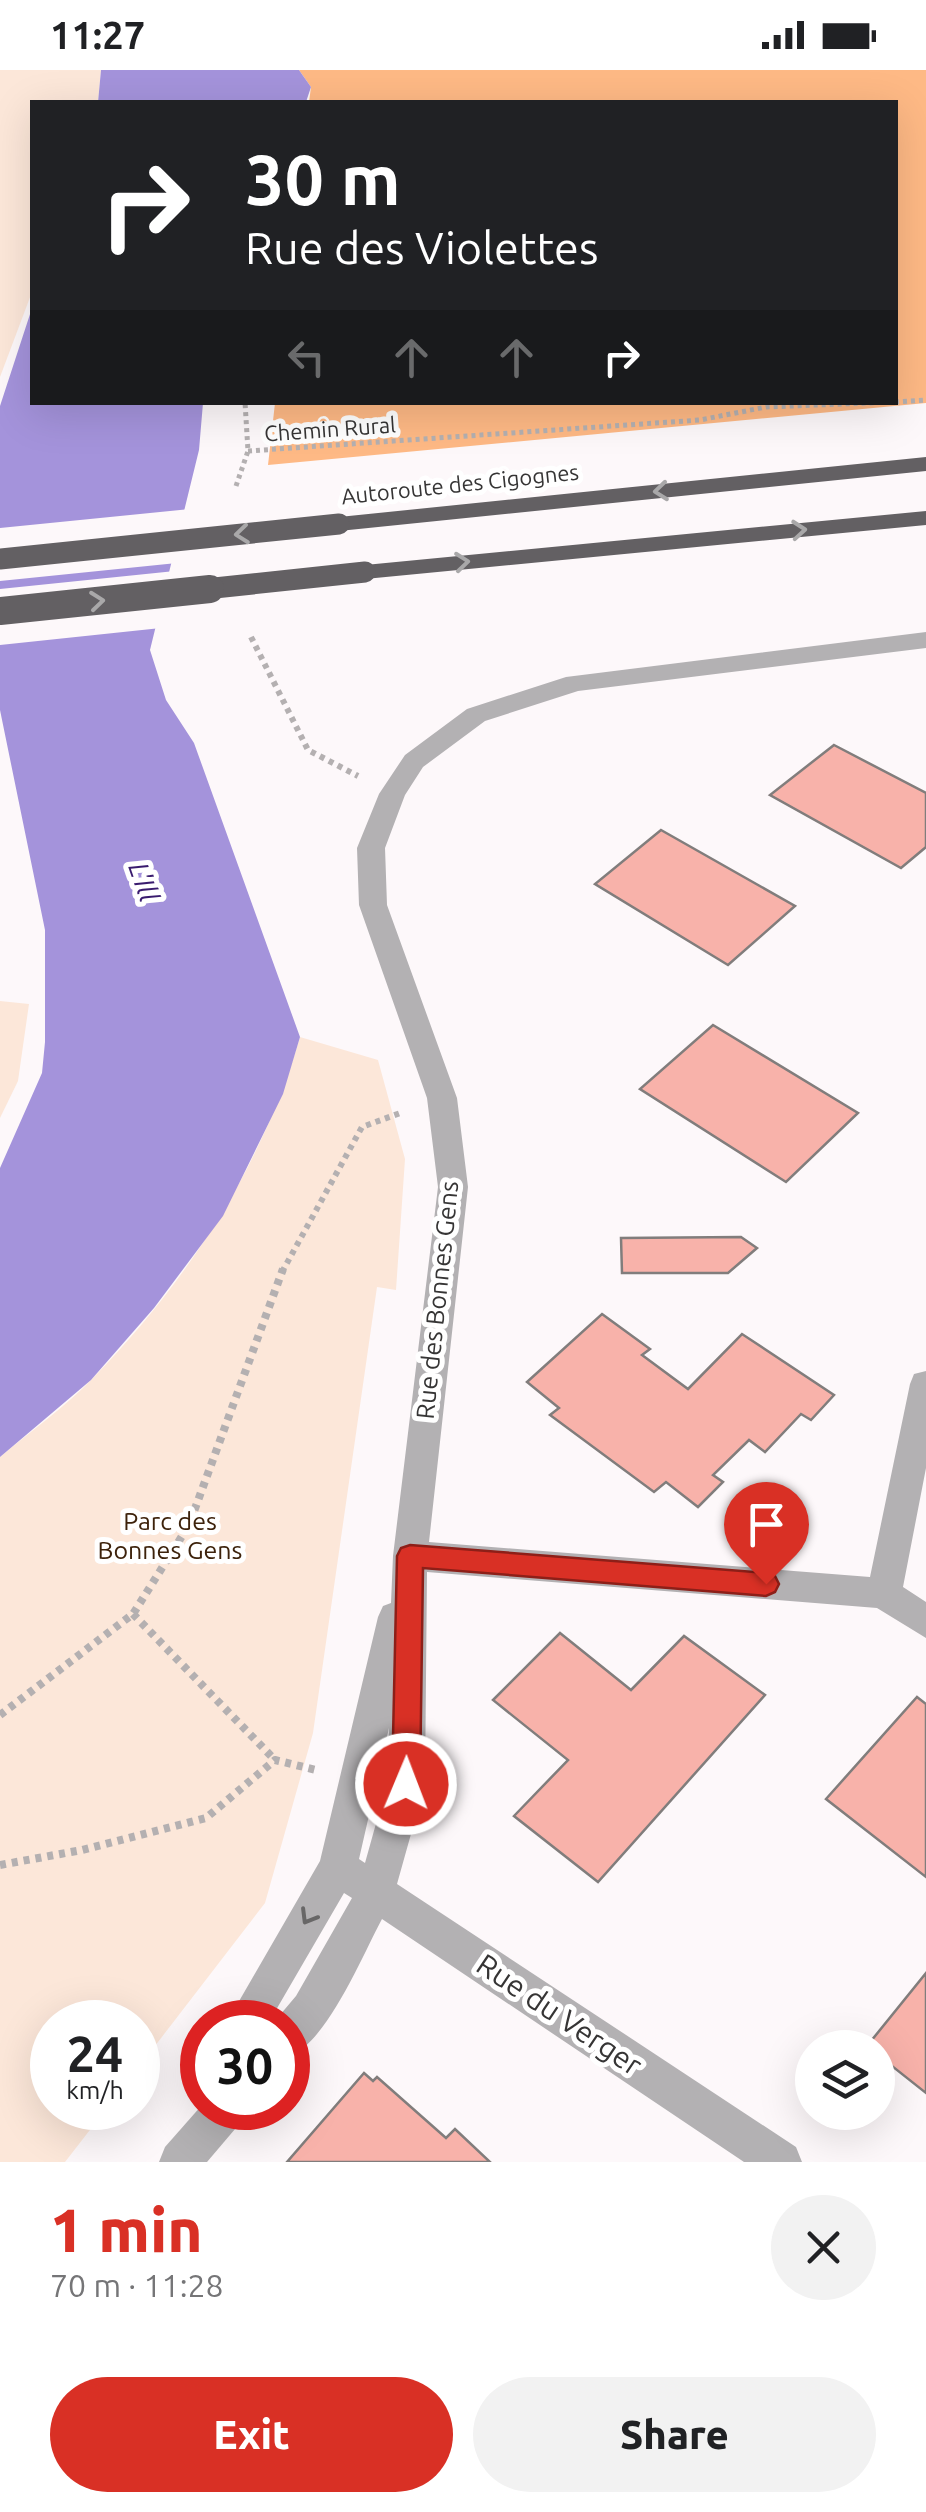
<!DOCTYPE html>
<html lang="en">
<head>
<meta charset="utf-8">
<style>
	body { margin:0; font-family:Ubuntu,sans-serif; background:#f2f2f2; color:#202124; height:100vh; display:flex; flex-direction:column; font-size:38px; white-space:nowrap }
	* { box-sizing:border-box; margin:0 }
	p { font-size:32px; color:#757577 }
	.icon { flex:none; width:55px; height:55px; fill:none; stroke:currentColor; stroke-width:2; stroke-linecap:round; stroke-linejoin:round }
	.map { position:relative; height:2092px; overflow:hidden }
	.sheet { display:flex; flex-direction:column; background:#fff; flex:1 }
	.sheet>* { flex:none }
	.banner { position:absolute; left:30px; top:30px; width:868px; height:305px; border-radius:0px; box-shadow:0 10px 40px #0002; background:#202124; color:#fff; overflow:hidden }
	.controls { position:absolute; left:795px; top:1960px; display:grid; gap:20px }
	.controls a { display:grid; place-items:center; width:100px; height:100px; border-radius:50%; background:#fff; box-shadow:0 10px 40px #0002; font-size:50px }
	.speed { position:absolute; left:30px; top:1930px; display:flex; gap:20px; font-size:50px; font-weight:700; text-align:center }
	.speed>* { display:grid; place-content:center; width:130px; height:130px; border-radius:50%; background:#fff; box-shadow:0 10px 40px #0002; line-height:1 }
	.speed small { font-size:25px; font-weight:400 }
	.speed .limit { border:15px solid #d22; background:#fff; color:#111 }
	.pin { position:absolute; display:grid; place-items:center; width:85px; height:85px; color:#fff; margin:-102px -42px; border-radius:50% 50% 50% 0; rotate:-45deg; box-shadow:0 0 10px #0007 }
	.pin .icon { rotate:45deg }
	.me { position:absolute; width:110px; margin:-55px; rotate:1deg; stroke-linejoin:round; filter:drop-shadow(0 0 8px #0008) }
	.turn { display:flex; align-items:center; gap:35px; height:210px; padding:0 50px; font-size:45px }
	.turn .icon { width:130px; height:130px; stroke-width:2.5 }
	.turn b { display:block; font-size:70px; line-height:85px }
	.lanes { display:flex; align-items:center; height:95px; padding:0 50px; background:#0003; justify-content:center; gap:50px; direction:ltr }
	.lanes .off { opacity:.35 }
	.round { display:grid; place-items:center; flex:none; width:105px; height:105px; border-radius:52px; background:#f2f2f2 }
	.head { display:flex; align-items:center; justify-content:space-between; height:170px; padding:0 50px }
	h1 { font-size:60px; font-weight:800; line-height:75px; color:#d93025 }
	.action { display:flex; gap:20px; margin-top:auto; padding:20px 50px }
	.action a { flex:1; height:115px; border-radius:60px; background:#d93025; color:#fff; font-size:40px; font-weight:800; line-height:115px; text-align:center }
	.action a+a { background:#f2f2f2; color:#202124 }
	.status { display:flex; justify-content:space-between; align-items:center; height:70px; padding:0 50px; background:#fff; direction:ltr }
	.status svg { height:28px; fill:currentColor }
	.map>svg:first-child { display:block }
	.green { fill:#fce7d9 }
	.forest { fill:#feb985 }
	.water { fill:#a493db }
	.pier { fill:#fdf8fa }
	.building { fill:#f8b2aa; stroke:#817d7c; stroke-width:2.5 }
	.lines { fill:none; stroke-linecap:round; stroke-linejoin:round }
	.path-far2 { stroke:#b4b0b1; stroke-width:5; stroke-dasharray:4 4; stroke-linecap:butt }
	.path-far1 { stroke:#b4b0b1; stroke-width:6; stroke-dasharray:5 5; stroke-linecap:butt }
	.path { stroke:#b4b0b1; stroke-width:8; stroke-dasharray:6 6; stroke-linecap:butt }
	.minor { fill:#b3b1b3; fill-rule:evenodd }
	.highway { fill:#636063; fill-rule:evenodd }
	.highway-bridge-far1 { stroke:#636063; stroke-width:21 }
	.highway-bridge { stroke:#636063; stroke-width:28 }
	.oneway { stroke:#a9a8a9 }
	.oneway2 { stroke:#686767 }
	.route { fill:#d93025; stroke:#8d1f18; stroke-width:2.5 }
	.labels { text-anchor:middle; stroke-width:10; stroke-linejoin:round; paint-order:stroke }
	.far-street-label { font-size:22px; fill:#363535; stroke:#fff }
	.street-label { font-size:25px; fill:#363535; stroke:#fff }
	.park-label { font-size:25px; fill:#3d220b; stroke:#fff }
	.water-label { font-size:28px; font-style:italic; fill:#391b6e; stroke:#fff }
	.near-street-label { font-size:30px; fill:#363535; stroke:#fff }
</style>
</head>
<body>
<div class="status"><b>11:27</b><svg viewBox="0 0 49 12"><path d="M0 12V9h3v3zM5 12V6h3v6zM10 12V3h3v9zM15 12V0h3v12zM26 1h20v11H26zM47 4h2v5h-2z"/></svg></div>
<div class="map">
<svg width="926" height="2092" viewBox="0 0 926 2092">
	<rect width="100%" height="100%" fill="#fdf8fa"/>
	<g class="green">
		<polygon points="0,0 101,0 98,32 32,32 32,222 0,307"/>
		<polygon points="0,931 29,934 18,1011 0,1048"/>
		<path d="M300,967l78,23 27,99 -9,131 -19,-3 -64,446 -48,170 -127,165v-46h-86v86h55l-42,54h-65v-705c31,-26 65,-50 93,-79 94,-96 169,-211 207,-341z"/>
	</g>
	<polygon class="forest" points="299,0 926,0 926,333 268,395 275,333 895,332 895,32 309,32 311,17"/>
	<g class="water">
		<polygon points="101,0 299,0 311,17 306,32 98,32"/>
		<polygon points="32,238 32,332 203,333 199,380 150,580 166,630 194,673 300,967 283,1024 223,1146 154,1238 91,1310 0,1387 0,1098 42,1003 45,972 45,860 0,640 0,336"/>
	</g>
	<g class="pier">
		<polygon points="190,439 177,493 0,511 0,458"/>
		<polygon points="175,501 161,558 0,575 0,519"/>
	</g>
	<g class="building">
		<polygon points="834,675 926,723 926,777 901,798 770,725"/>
		<polygon points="661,760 795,836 728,895 595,814"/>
		<polygon points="713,955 858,1043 786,1112 640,1019"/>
		<polygon points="741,1167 757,1178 728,1203 622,1203 621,1168"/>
		<polygon points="602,1244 650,1279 642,1285 688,1319 742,1264 834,1325 811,1350 801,1344 765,1382 749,1370 713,1405 723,1412 698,1437 666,1412 654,1422 550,1345 559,1338 527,1312"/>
		<polygon points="560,1563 631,1620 684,1566 765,1625 598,1812 514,1746 568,1690 493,1630"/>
		<polygon points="917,1627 926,1634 926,1807 826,1729"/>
		<polygon points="926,1903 926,2023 878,1985 878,1978 867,1976"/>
		<polygon points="364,2003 373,2011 377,2007 446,2068 455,2059 490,2092 287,2092"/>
	</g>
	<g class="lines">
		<g class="path-far2">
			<polyline points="895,332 926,330"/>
			<polyline points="248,381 700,350 766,337 892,332"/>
			<polyline points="236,416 248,381 245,332"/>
		</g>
		<g class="path-far1">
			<polyline points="251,567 308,680 358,706"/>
			<polyline points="282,1202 362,1057 403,1042"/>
		</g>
		<g class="path">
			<polyline points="133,1544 275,1690"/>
			<polyline points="0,1645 133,1544 189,1455 283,1199"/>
			<polyline points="0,1795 82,1780 206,1748 275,1690 316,1700"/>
		</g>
		<g class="minor">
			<path d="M926,562v16l-348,43 -93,30 -62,46 -18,28 -20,53 2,57 70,193 11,89 -39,355 441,35 40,-193 4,-10 12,-3v97l-23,119 23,15v36l-49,-30 -450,-36 -2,212 -28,100 399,263 6,15h-58l-362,-243c-20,37 -55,124 -94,138v-35h-14l22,-26 56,-98 -8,-5 -75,129h-42l93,-161 58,-244 5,-11 8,-3 2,-47 45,-369 -11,-89 -68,-193 -2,-57 22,-54 26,-39 62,-46 99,-32zM389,1658l-2,56 -22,79 -6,-4z"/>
			<polygon points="202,2035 247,2038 241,2052 207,2092 159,2092 165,2077"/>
		</g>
		<g class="highway">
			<polygon points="926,387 926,401 339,461 327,454 339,447"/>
			<polygon points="926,441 926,455 365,509 353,502 365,495"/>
		</g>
		<g class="highway-bridge-far1">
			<polyline points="0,489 339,454"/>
			<polyline points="186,521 365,502"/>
		</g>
		<polyline class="highway-bridge" points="0,541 210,519"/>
	</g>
	<defs><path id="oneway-chevron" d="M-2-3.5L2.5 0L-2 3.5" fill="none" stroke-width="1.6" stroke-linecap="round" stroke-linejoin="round" transform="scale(2.5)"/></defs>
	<g class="oneway">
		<use href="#oneway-chevron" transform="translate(661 421) rotate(174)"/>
		<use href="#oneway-chevron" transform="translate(799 460) rotate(-5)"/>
		<use href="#oneway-chevron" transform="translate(242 464) rotate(174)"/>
		<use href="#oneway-chevron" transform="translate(462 492) rotate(-6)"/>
		<use href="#oneway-chevron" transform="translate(97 531) rotate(-6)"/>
	</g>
	<use class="oneway2" href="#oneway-chevron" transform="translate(308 1847) rotate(121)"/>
	<polygon class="route" points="410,1475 766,1503 775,1506 779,1514 775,1522 766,1526 423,1498 420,1714 416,1724 406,1727 396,1724 392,1714 397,1486 401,1478"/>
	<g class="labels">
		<g class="far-street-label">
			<text transform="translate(330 359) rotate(-4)" y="8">Chemin Rural</text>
			<text transform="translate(460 414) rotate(-6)" y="8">Autoroute des Cigognes</text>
		</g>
		<g class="street-label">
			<text transform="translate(437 1230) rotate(-84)" y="9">Rue des Bonnes Gens</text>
		</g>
		<g class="park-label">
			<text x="170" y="1460">Parc des<tspan x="170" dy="29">Bonnes Gens</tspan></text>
		</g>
		<g class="water-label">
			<text transform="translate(144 812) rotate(71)" y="10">L'Ill</text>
		</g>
		<g class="near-street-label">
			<text transform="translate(559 1945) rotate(34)" y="10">Rue du Verger</text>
		</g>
	</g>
</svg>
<div class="controls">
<a><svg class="icon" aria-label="layers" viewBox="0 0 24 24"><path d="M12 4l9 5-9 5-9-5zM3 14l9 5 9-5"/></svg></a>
</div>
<div class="speed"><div>24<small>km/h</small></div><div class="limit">30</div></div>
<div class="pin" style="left:766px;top:1514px;background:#d93025"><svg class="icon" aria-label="arrive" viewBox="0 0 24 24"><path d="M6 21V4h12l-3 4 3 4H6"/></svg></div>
<svg class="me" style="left:406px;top:1714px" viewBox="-20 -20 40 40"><circle r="17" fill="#d93025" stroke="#fff" stroke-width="3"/><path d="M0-11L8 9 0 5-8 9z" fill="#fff"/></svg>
<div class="banner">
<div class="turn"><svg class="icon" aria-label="right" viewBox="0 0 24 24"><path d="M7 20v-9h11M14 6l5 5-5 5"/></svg><div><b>30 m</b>Rue des Violettes</div></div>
<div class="lanes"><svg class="icon off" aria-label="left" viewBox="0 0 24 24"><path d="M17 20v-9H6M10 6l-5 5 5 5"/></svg><svg class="icon off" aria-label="ahead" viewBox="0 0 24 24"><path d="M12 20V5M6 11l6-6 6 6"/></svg><svg class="icon off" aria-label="ahead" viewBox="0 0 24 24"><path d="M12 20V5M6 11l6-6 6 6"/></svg><svg class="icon" aria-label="right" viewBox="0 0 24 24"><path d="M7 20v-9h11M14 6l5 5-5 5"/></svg></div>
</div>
</div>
<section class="sheet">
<div class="head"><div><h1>1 min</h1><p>70 m · 11:28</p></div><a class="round"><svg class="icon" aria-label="close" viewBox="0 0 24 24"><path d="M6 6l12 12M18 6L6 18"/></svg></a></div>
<div class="action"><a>Exit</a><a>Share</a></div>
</section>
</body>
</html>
